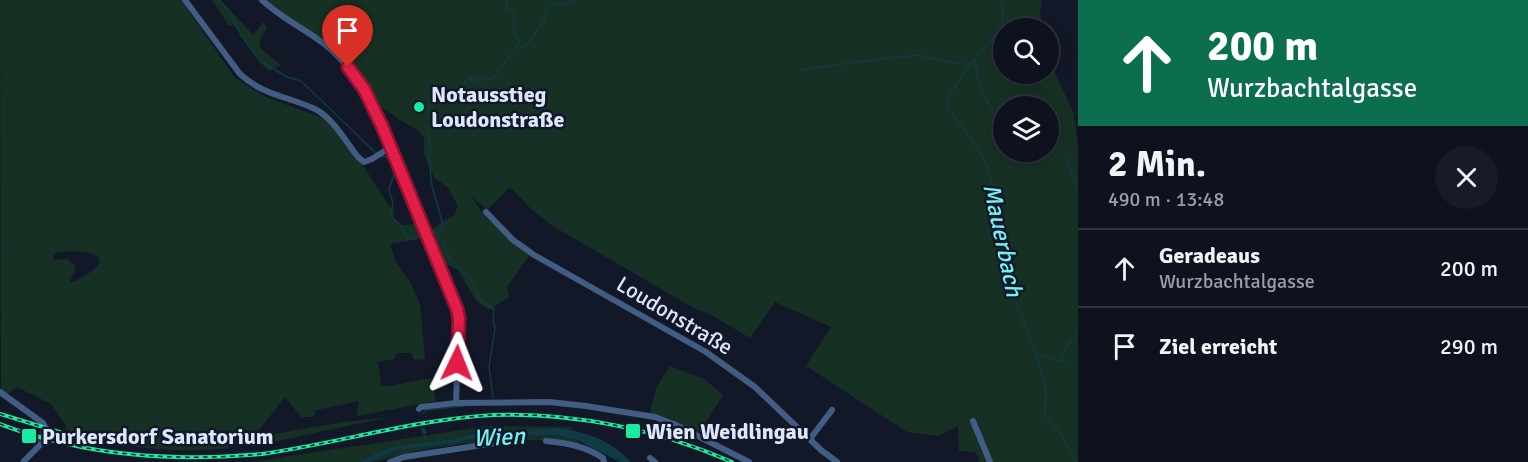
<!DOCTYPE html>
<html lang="de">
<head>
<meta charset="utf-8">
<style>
	body { margin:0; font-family:Signika,sans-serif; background:#171b27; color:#f1f3f6; height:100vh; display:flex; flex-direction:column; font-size:22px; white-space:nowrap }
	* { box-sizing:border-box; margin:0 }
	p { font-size:20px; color:#9b9ea4 }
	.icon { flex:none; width:33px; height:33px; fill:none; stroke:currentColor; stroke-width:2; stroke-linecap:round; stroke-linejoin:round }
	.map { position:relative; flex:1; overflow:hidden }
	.details { display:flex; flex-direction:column; background:#0e121e; width:450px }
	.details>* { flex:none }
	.top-card { background:#0b6e4f; color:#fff; overflow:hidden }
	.buttons { position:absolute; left:993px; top:18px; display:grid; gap:12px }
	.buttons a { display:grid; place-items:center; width:66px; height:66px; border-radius:50%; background:#0e121e; box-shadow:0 3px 15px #0003,0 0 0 2px #2e323c; font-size:30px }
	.pin { position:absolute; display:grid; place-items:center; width:51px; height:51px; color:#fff; margin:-62px -26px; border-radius:50% 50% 50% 0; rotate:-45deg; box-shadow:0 0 6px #0007 }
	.pin .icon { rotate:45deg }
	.me { position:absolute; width:66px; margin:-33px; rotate:2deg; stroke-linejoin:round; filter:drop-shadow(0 0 4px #0008) }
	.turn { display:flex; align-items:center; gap:21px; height:126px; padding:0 30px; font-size:27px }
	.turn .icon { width:78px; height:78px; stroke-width:2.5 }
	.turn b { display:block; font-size:42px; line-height:51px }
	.round { display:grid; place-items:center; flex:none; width:63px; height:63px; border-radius:32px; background:#171b27 }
	.headline { display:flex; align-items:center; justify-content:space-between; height:102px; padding:0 30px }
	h1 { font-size:36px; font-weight:700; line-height:45px }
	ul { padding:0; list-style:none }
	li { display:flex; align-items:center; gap:18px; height:78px; padding:0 30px; border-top:2px solid #2e323c }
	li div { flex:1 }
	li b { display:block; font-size:22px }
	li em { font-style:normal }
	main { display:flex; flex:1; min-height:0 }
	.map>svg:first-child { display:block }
	.green { fill:#163124; fill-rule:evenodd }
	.water { fill:#103a44 }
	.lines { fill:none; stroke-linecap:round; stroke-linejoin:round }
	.stream { stroke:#103a44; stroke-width:1.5 }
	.canal { stroke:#103a44; stroke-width:4.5 }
	.minor-tunnel { stroke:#313748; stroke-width:6; stroke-dasharray:6 3; stroke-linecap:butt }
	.minor { stroke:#425d83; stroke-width:6 }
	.rail-casing { stroke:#19eba1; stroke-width:4 }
	.rail { stroke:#131828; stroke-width:1.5; stroke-dasharray:4.5; stroke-linecap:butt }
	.route-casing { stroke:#92132f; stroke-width:15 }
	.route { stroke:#e11d48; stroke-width:10 }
	.poi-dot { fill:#19eba1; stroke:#131828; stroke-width:2 }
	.labels { text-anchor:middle; stroke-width:5; stroke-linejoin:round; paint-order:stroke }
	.poi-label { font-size:22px; font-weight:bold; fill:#dce7fc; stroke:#131828; text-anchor:start }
	.street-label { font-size:22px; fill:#dce7fc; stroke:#131828 }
	.water-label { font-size:24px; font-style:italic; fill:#73f2f3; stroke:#131828 }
</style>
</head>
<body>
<main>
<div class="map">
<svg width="1078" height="462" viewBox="0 0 1078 462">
	<rect width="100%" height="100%" fill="#131828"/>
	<g class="green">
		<path d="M0,0h181l54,78 31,19 56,21c26,19 50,62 67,88l4,2 1,9 7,8 17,-1 6,14 -34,6 6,18 14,20 10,22 5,55 -11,1 -2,-7h-15l-3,6 -16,3 3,23 8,1 43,-8 4,23 -79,15 2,-15 -43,9 -3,7h-12l-16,-20 -27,34 10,4 75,-13 46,-5 -121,26 -40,1 1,4c-51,6 -100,0 -150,-12v-2l-14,-5 1,-3 -15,-22 -34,-17 -9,7 -7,-5zM71,251c47,2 28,19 0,32l-2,-1 6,-11v-5l-8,-7 -12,1 -2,-3 3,-4z"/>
		<path d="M212,0h9l32,35 10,-13 4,5 -7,13v8l21,17 -12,6c-15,-13 -24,-30 -35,-46l-5,1z"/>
		<path d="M263,0h779l-2,14 3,14h-39v46h44l1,-14 25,54 4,33v315h-100l2,-3 -5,-7 -16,-1 -1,-25 -20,10 -31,-4 -101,-66 25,-39 -56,-25 -25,36 -37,-22 -21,-9 -136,-79 -25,-19 -21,-22 -23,23 -16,-14 12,18 46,42 -22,31 2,10 -20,13 -13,-9 -18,-31 -17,-8 -14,-30 27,-17 4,-9 -10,-18 -14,-11 -10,-22v-17l-6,-8 -18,-10 -24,-17 -24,-36 -32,-27zM1004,106h44v46h-44z"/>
		<polygon points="670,366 704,379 723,395 699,433 674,420 650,413 656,388"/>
		<path d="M486,426l85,1 1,3 -14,-2 -77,4 -29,7 -60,8 -20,8 -12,7h-107c78,-13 156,-23 233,-36z"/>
		<path d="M556,435l19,4 5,5c-45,-8 -102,-3 -147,4 -13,2 -27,5 -40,9 -9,2 -14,5 -22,5l25,-12 60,-7 26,-6z"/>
	</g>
	<path class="water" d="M558,428c29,4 52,12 73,34h-11l-43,-22 -21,-5 -74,2 -26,6 -60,7 -25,12h-11l12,-7 20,-8 60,-8 29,-7z"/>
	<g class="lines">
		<g class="stream">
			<polyline points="218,0 229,10 241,35 259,60 287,77 301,81 377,154"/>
			<polyline points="1001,0 1003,14 1002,28 970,64 949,96 947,107 973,141 987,165 1005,233 1010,287 1036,354 1046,390 1045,415 1061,434 1076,462"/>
			<polyline points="517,48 525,47 545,20 547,4 552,3 563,5 574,0"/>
			<polyline points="891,58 919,55 958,64 970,64"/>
			<polyline points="975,59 978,82 992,111 1002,121 1004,129"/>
			<polyline points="799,70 887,58"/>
			<path d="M426,119l3,-7 -2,-4 5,-10 32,-11 1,-6 6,-3 2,6 4,1 -1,-5 2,-2c17,8 19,-8 28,-17 6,-6 10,-12 13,-20l-5,-8v-21l-7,-3v-6l-2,-3"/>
			<polyline points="425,123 431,146 429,150 431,182 443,225 437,233"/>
			<path d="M1048,146c27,11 17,19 30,40"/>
			<polyline points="1025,152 1035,157 1041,152"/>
			<path d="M382,156l7,2c10,18 4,15 0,31l4,14 -2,14 10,9 6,12 8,1 6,-6"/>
			<polyline points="427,230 437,233 448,253 449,260 458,266 470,279 481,301 494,309 493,320 495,329 489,366 493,398"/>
			<polyline points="1036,354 1069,363"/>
			<polyline points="1062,360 1062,353 1078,334"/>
			<polyline points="422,414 426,410 464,406"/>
			<polyline points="424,435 427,442"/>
		</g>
		<polyline class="canal" points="423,430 424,432"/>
		<polyline class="minor-tunnel" points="40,445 45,427"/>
		<g class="minor">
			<path d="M185,0l55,74c24,22 47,22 75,35 18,9 31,33 43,48l6,5 8,-3 19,-12"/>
			<path d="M262,0c18,17 41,28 61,43 28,22 44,51 59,82l75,184 2,9 -3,85 93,-1 37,4 69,11 19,7 75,38"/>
			<polyline points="486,212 513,240 534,255 706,352 755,387 821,450 837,462"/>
			<polyline points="0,392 43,423 45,427"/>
			<polyline points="419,409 421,407 456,403"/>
			<polyline points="973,421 990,462"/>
			<polyline points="810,439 832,410"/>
			<path d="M546,441c21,2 39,5 57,17l1,4"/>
			<polyline points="650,458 655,462"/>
			<polyline points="24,461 40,445"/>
			<polyline points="390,462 404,457 489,444 517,442"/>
		</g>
		<g class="rail-casing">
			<g id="rail">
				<polyline points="0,414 89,441"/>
				<path d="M0,424c85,32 172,38 262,30 77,-11 154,-35 232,-39 80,-3 165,15 238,47"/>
			</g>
		</g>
		<use href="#rail" class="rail"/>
	</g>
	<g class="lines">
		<g class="route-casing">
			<polyline id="route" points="348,67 364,89 382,126 457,309 459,318 457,363"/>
		</g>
		<use href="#route" class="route"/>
	</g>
	<g class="poi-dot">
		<circle cx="419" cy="107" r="6"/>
		<rect x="625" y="423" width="16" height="16" rx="3"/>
		<rect x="21" y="428" width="16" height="16" rx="3"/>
	</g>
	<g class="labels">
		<g class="poi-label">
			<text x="431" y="102">Notausstieg<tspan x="431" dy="25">Loudonstraße</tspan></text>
			<text x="646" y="439">Wien Weidlingau</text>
			<text x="42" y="444">Purkersdorf Sanatorium</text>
		</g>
		<g class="street-label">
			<text transform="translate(675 315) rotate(31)" y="8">Loudonstraße</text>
		</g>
		<g class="water-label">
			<text transform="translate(1003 240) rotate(78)" y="8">Mauerbach</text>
			<text transform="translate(499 437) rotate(-3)" y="8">Wien</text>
		</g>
	</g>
</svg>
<div class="buttons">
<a><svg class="icon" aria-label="search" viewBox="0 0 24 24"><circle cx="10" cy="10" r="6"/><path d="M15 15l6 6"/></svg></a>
<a><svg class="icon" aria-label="layers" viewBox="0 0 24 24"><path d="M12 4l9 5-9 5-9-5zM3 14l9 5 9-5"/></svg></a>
</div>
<div class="pin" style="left:348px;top:67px;background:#d93025"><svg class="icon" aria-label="arrive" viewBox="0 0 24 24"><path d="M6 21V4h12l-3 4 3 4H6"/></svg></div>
<svg class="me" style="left:457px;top:363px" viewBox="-20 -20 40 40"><path d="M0-17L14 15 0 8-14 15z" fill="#e11d48" stroke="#fff" stroke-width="4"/></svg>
</div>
<section class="details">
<div class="top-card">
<div class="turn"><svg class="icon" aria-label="ahead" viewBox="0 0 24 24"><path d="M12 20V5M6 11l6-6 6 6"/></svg><div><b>200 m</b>Wurzbachtalgasse</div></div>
</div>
<div class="headline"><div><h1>2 Min.</h1><p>490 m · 13:48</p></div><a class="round"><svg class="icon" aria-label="close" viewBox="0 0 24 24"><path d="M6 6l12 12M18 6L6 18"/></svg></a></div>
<ul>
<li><svg class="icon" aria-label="ahead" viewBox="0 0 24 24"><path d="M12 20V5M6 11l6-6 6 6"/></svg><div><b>Geradeaus</b><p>Wurzbachtalgasse</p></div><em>200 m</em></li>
<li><svg class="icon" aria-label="arrive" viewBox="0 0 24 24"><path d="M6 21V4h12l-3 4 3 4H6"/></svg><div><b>Ziel erreicht</b></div><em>290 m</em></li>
</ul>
</section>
</main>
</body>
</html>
